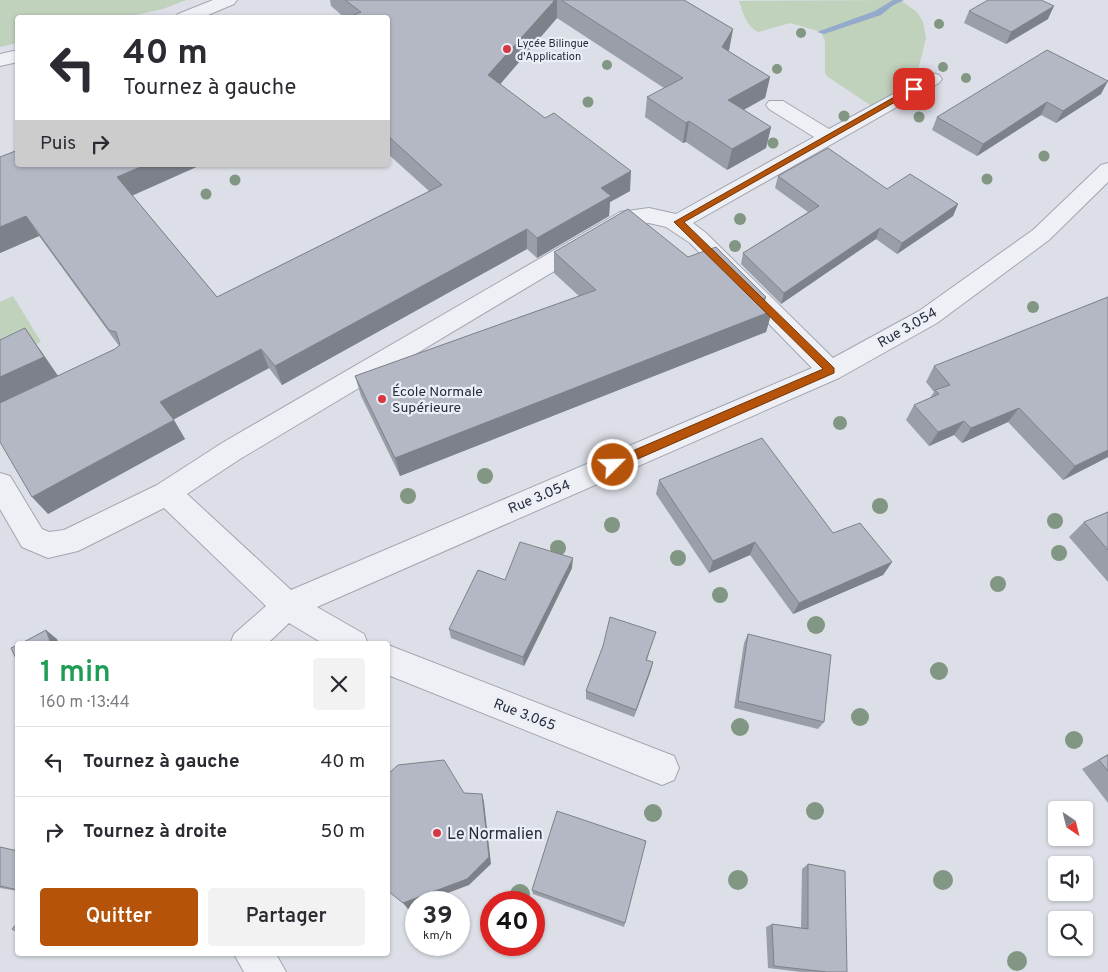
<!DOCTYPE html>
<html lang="fr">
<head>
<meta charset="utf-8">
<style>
	body { margin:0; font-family:Overpass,sans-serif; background:#f2f2f3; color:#2b2b33; height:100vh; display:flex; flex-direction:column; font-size:19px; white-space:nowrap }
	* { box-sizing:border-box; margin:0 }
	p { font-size:16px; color:#7c7c81 }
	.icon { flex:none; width:28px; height:28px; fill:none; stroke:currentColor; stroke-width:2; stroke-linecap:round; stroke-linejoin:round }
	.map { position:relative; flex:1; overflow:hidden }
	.panel { position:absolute; left:15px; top:641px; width:375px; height:315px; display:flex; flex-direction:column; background:#fff; border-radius:5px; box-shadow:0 1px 4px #0004 }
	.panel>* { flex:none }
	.banner { position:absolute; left:15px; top:15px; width:375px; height:152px; border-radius:5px; box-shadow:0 1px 4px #0004; background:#fff; color:#2b2b33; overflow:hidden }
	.needle { width:32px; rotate:145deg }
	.tools { position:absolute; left:1048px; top:801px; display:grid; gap:10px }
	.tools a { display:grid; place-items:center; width:45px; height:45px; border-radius:5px; background:#fff; box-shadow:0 1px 4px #0004; font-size:25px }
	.speed { position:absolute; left:405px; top:891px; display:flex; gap:10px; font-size:25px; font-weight:700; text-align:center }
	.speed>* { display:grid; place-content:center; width:65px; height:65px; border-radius:50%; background:#fff; box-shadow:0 1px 4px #0004; line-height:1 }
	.speed small { font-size:12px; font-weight:400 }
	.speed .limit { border:8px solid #d22; background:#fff; color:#111 }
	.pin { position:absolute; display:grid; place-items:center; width:42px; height:42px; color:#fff; margin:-21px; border-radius:10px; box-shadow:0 2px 8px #0006 }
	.me { position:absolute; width:55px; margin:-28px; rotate:67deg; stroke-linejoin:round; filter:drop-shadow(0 0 4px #0008) }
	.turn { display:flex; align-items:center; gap:18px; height:105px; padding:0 25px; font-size:22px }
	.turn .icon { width:65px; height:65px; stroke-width:2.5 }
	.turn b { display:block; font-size:35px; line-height:42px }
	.then { display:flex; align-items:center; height:48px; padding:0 25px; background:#0003; gap:10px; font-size:19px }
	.round { display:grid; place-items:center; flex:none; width:52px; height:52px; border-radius:5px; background:#f2f2f3 }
	.summary { display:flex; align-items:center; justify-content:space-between; height:85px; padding:0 25px }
	h1 { font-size:30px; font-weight:600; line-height:38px; color:#1e9e55 }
	.cta { display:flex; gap:10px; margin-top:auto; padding:10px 25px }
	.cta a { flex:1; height:58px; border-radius:5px; background:#b45309; color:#fff; font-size:20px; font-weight:600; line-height:58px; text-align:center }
	.cta a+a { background:#f2f2f3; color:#2b2b33 }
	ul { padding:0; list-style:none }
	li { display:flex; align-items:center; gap:15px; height:70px; padding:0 25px; border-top:1px solid #e1e1e2 }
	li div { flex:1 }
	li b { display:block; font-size:19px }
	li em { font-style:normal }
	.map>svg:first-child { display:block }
	.green { fill:#c0d1bc }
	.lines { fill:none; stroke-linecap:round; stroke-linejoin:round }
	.stream { fill:#94aaca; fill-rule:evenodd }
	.minor-casing { stroke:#a1a6b1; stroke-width:2 }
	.minor { fill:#eff0f5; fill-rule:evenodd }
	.tree { fill:#819683 }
	.wall { fill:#9a9ea9 }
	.shaded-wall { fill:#7d8189 }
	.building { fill:#b3b8c4; stroke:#7d8189 }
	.route { fill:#b45309; stroke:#753606 }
	.poi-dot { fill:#d53843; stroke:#ebeef5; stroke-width:2 }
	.labels { text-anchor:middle; stroke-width:4.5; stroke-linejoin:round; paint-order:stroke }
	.far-poi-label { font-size:11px; fill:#252c3e; stroke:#ebeef5; text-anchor:start }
	.street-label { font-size:14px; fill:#252c3e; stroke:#ebeef5 }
	.poi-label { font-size:14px; fill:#252c3e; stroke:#ebeef5; text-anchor:start }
	.near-poi-label { font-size:16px; fill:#252c3e; stroke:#ebeef5; text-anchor:start }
</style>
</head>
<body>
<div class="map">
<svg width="1108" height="972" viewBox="0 0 1108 972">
	<rect width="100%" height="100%" fill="#dcdfe7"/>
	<g class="green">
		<polygon points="0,0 186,0 163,9 127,17 18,18 17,43 0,47"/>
		<path d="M900,0l17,12 6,10 3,16 -8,32 -38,35 -7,2 -45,-30 -3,-4v-32l-4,-9 -31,-9 -32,9c-12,-6 -15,-19 -19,-31z"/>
		<polygon points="13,296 41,342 0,362 0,302"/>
	</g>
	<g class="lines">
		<polygon class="stream" points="893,0 904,0 892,6 881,15 824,34 817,32 875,11"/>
		<g class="minor-casing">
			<g id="minor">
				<polygon points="213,0 237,0 234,4 201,18 175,18 178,14"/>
				<polygon points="18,50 18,62 0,66 0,54"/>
				<path d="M932,73l7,2 3,4 -3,4 -246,140 13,10 127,125 86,-47 114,-81 68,-65 7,-2v19l-59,58 -112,83 -98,55 -522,229 47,27 4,10h-44l-35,-21 -22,21h-37l4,-10 32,-28 -102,-98 -86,43 -30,7 -26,-11 -22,-38v-36l10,3 32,53 7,3 15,-2 93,-45 65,-42 398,-231 29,-4 27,6 138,-77 -45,-28 -3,-4 3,-4h14l46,28zM649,223l17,4 24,16 122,125 -521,222 -104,-96 53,-35 393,-235z"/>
				<polygon points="388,645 674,756 679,768 674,780 662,785 388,675"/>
				<polygon points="234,954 276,954 286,972 244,972"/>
			</g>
		</g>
		<use href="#minor" class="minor"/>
	</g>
	<g class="tree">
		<circle cx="939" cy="24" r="5"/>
		<circle cx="801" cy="33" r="5"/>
		<circle cx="607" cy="65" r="5"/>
		<circle cx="943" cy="67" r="5"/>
		<circle cx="777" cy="69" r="5"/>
		<circle cx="966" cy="78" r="5"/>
		<circle cx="588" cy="102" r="5.5"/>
		<circle cx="844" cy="116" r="5.5"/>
		<circle cx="919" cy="117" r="5.5"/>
		<circle cx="773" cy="143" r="5.5"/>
		<circle cx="1044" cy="156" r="5.5"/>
		<circle cx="987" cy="179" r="5.5"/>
		<circle cx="235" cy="180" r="5.5"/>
		<circle cx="206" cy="194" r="5.5"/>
		<circle cx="740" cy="219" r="6"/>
		<circle cx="735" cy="246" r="6"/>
		<circle cx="1033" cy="307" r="6"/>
		<circle cx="840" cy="423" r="7"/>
		<circle cx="485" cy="476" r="8"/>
		<circle cx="408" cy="496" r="8"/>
		<circle cx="880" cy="506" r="8"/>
		<circle cx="1055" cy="521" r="8"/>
		<circle cx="612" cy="525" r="8"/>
		<circle cx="558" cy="548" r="8"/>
		<circle cx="1059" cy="553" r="8"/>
		<circle cx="678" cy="558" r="8"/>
		<circle cx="998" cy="584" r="8"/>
		<circle cx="720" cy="595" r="8"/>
		<circle cx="816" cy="625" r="9"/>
		<circle cx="939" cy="671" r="9"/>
		<circle cx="860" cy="717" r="9"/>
		<circle cx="740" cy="727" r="9"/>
		<circle cx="1074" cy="740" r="9"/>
		<circle cx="815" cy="811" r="9"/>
		<circle cx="653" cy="813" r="9"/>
		<circle cx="738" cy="880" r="10"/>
		<circle cx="943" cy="880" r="10"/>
		<circle cx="520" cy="894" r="10"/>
		<circle cx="1017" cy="961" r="10"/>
	</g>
	<g class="wall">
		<polygon points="330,0 684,0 733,29 729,50 728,51 770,77 765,98 743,110 771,127 766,148 727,170 686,142 683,143 645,117 647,97 664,88 557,18 500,84 630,191 610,202 609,216 537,258 527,249 282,385 269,368 173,419 185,439 48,514 39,348 58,376 115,349 119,346 39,236 0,253 0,157 132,195 217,297 429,191 388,154 388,18 345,18 331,6"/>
		<polygon points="969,11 1048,19 1006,44 964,23"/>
		<polygon points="1101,94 1056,123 1041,115 977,156 932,130 937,117"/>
		<polygon points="778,176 887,189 958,204 953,216 897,254 876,239 781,304 741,264 743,253 808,212 775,188"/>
		<polygon points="554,252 688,257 766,297 764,303 772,311 766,332 400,476 361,396 355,376 579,296 554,273"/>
		<polygon points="1108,297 1108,457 1063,480 1008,422 962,443 954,435 929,446 906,420 914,405 930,398 934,392 926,382 934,366"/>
		<polygon points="659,480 833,533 892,562 883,575 793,614 750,555 709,573 656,494"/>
		<polygon points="1108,512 1108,582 1069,537 1084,522"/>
		<polygon points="572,568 524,666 451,638 449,629 505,580"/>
		<polygon points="748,634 824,722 818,729 734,708 744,643"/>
		<polygon points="653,640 647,660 651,670 634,717 586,699 586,691"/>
		<polygon points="1108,754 1108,803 1082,769"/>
		<polygon points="0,847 18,851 18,891 0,888"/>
		<polygon points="808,864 847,972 801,972 768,968 766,927 772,924 801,928 802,869"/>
		<polygon points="532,890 625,923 624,927 533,894"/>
	</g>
	<g class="shaded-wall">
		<polygon points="555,0 557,0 557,18 490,96 488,75"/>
		<polygon points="1054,6 1048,19 1006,44 1011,32"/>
		<polygon points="733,29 729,50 718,68 722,47"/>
		<polygon points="770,77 765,98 724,121 728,100"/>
		<polygon points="1108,81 1101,94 1056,123 1063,111"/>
		<polygon points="1047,102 1041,115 977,156 983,144"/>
		<polygon points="689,121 686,142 683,143 686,123"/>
		<polygon points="771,127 766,148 727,170 732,149"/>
		<polygon points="145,165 201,165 127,198 117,177"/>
		<polygon points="631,171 630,191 610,202 609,216 537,258 537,238 601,188"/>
		<polygon points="958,204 953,216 897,254 902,243"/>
		<polygon points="26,216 39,236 0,253 0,227"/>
		<polygon points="880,228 876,239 781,304 784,293"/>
		<polygon points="527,229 527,249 282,385 275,366"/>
		<polygon points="766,297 761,315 772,311 766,332 400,476 395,458 762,300"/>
		<polygon points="25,328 58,376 0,403 0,377"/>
		<polygon points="261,349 269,368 171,421 160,402"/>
		<polygon points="1019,408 1008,422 962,443 971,428"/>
		<polygon points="174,420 185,439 48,514 32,497"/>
		<polygon points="964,421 954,435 929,446 938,432"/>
		<polygon points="1108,450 1108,457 1063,480 1075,466"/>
		<polygon points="755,542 750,555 709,573 713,561"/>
		<polygon points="573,558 572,568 524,666 523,657"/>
		<polygon points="892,562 883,575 793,614 799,603"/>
		<polygon points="46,630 57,639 59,644 51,644"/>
		<polygon points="653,662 651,670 634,717 636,710"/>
		<polygon points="482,794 484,802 491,864 469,885 424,902 416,902 416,905 408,909 403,903"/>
	</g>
	<g class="building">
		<polygon points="345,0 555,0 488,75 545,118 554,113 631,171 601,188 611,196 537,238 527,229 275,366 261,349 160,402 174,420 32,497 0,442 0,403 115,349 120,345 116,332 109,330 26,216 0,227 0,157 18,150 18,165 145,165 117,177 217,297 442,185 388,136 388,18 347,18 361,12"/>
		<polygon points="561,0 684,0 733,29 722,47 770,77 728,100 771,127 732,149 689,121 686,123 647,97 683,78"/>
		<polygon points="988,0 1041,0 1054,6 1011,32 969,11"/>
		<polygon points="1047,50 1108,81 1063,111 1047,102 983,144 937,117"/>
		<polygon points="828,148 887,189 910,174 958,204 902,243 880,228 784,293 743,253 819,206 778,176"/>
		<polygon points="628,209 688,257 716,247 766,297 762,300 772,311 395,458 355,376 596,290 554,252"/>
		<polygon points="1108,297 1108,450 1075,466 1019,408 971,428 964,421 938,432 914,405 939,394 935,390 950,385 934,366"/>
		<polygon points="25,328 44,357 0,377 0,340"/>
		<polygon points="762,438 833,533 860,523 892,562 799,603 755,542 713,561 659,480"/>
		<polygon points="1108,512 1108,550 1084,522"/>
		<polygon points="520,542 573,558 523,657 449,629 478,570 505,580"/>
		<polygon points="610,617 656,632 646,660 653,662 636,710 586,691 603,646"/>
		<polygon points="46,630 51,644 20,644"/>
		<polygon points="748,634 831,655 824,722 738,701"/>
		<polygon points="18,645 18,663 11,648"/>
		<polygon points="1108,755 1108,771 1099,760"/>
		<polygon points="444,760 464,793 482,794 489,857 467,879 403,903 388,891 388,774 398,765"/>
		<polygon points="557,811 646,841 625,923 532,890"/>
		<polygon points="0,847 18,851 18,890 0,886"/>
		<polygon points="808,864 845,871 847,972 827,972 774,966 772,924 808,929"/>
		<polygon points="18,922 18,932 12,929"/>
	</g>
	<polygon class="route" points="912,87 918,89 684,222 834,368 834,373 617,468 609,468 609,461 823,369 674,222"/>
	<g class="poi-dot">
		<circle cx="507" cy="49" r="5"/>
		<circle cx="382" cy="399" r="5"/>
		<circle cx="437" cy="833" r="5"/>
	</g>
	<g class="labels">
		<g class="far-poi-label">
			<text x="517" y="47">Lycée Bilingue<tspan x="517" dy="13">d'Application</tspan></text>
		</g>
		<g class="street-label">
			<text transform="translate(907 327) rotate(-30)" y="5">Rue 3.054</text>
			<text transform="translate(539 496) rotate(-23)" y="5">Rue 3.054</text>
			<text transform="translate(525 714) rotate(21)" y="5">Rue 3.065</text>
		</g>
		<g class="poi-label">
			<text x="392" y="396">École Normale<tspan x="392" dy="16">Supérieure</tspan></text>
		</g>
		<g class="near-poi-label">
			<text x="447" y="839">Le Normalien</text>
		</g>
	</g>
</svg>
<div class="tools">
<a><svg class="needle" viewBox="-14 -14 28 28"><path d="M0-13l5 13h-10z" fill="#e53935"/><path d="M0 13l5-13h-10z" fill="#7c7c81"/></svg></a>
<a><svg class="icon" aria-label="sound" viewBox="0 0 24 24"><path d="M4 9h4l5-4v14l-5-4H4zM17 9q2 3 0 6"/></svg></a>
<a><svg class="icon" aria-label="search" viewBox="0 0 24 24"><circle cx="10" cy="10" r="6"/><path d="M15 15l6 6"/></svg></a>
</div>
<div class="speed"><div>39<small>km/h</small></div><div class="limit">40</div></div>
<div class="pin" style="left:914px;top:89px;background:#d93025"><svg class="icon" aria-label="arrive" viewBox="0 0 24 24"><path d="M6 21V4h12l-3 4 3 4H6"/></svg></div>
<svg class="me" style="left:613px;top:465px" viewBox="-20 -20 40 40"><circle r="17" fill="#b45309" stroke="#fff" stroke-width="3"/><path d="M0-11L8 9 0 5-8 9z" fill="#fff"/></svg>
<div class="banner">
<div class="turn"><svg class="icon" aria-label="left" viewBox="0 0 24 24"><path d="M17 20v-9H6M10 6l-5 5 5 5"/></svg><div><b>40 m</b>Tournez à gauche</div></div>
<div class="then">Puis<svg class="icon" aria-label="right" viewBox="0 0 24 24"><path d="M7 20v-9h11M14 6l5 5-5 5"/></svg></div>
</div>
<section class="panel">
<div class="summary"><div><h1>1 min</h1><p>160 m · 13:44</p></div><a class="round"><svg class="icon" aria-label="close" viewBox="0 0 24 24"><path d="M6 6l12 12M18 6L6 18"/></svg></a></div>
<ul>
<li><svg class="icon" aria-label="left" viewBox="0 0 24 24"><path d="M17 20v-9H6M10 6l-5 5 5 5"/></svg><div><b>Tournez à gauche</b></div><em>40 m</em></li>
<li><svg class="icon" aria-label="right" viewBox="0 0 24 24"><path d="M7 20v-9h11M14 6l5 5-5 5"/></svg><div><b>Tournez à droite</b></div><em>50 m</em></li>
</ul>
<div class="cta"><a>Quitter</a><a>Partager</a></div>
</section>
</div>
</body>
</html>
